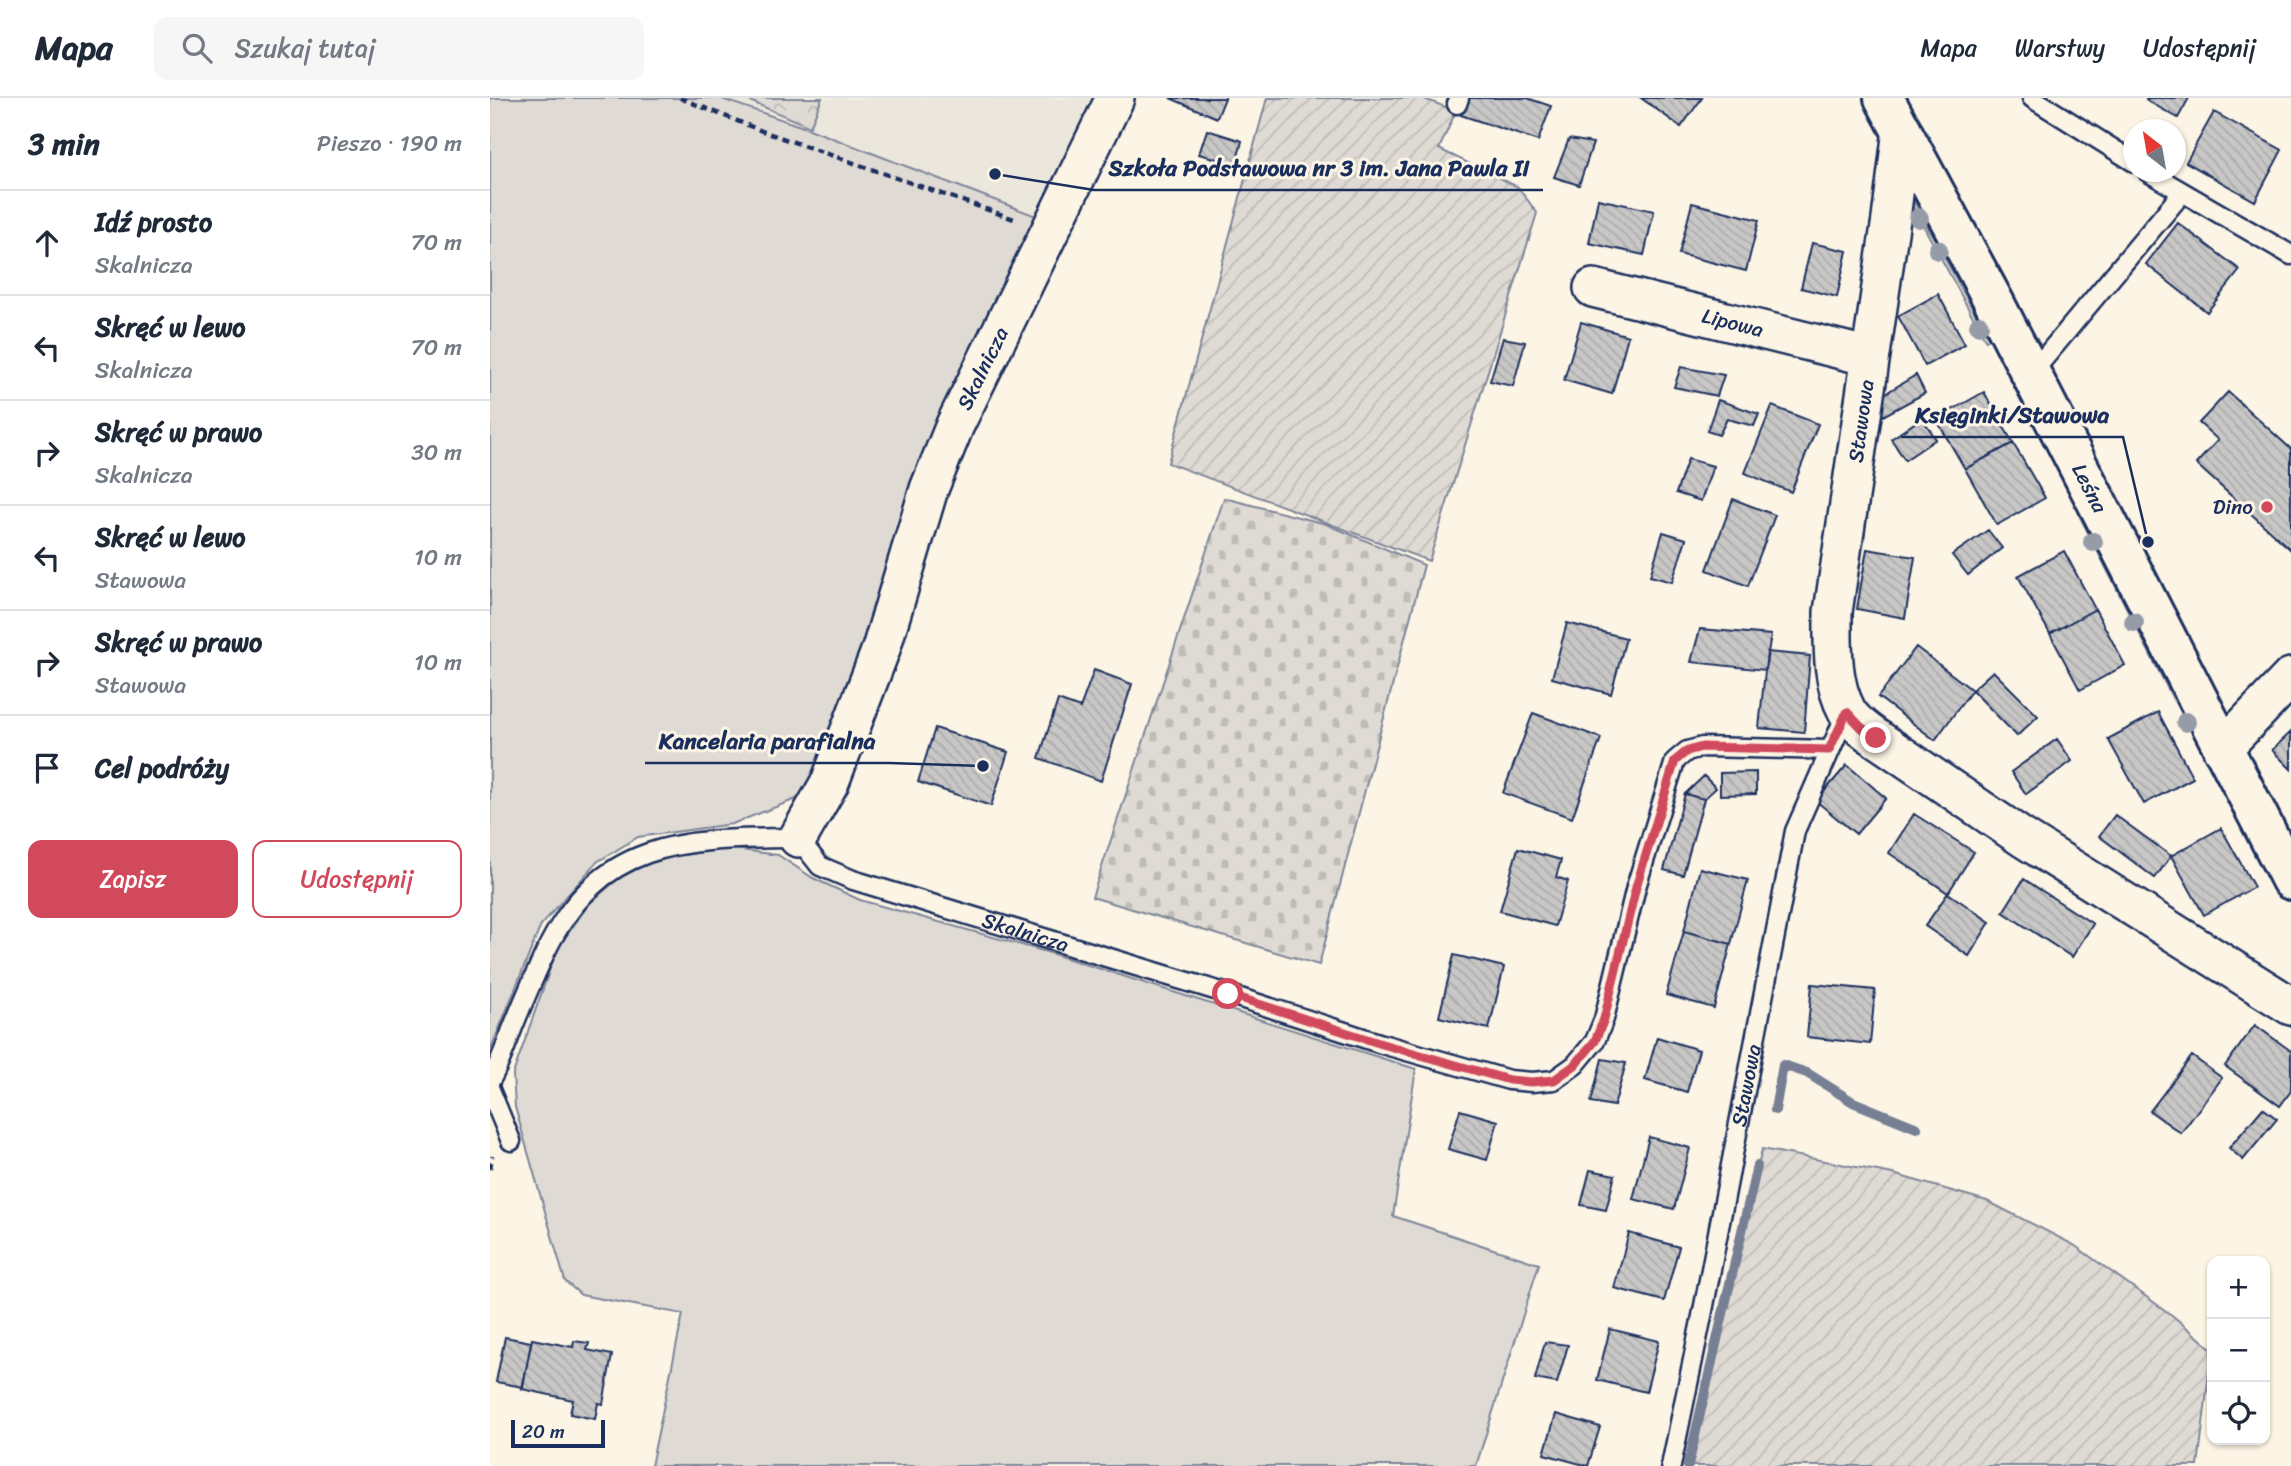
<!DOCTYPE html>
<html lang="pl">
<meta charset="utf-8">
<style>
:root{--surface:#fff;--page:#f6f6f7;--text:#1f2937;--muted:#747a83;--line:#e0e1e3;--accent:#d1495b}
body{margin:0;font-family:Sriracha,sans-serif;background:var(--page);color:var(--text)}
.controls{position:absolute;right:21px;bottom:21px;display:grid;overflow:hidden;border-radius:14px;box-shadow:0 2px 5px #0004}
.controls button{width:63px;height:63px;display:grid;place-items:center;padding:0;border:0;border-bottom:2px solid var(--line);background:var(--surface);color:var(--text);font:35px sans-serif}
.compass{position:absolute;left:1633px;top:21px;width:63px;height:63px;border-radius:50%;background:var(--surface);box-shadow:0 2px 5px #0004;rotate:329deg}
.scale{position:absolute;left:21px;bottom:18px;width:94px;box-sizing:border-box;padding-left:7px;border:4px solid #1b2f5e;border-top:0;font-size:19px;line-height:24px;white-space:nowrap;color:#1b2f5e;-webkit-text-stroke:5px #fcf5e5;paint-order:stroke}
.stop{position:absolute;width:21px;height:21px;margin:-16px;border:5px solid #d1495b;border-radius:50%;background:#fff}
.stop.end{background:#d1495b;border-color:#fff;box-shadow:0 2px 7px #0008}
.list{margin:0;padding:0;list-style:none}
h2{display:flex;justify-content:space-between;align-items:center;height:91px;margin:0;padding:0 28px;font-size:30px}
h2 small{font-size:23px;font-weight:400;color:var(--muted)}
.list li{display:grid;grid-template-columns:46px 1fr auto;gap:21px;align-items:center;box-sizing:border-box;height:105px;padding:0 28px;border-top:2px solid var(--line)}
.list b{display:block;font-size:26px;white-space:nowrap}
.list p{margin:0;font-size:23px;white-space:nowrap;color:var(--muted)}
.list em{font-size:23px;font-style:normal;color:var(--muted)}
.actions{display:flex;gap:14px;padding:21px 28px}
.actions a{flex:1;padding:16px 0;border:2px solid var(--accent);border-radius:14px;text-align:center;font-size:24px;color:var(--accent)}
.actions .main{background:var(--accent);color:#fff}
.icon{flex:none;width:38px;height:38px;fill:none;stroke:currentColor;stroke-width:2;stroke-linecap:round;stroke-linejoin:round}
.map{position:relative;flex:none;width:1801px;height:1368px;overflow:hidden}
header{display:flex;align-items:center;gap:42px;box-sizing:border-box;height:98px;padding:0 35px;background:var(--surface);border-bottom:2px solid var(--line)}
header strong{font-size:33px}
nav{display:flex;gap:38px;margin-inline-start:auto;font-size:24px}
.search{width:490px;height:63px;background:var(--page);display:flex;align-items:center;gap:18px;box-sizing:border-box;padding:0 24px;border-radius:14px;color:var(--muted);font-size:26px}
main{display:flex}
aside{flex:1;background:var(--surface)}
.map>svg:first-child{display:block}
</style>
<header>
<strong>Mapa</strong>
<div class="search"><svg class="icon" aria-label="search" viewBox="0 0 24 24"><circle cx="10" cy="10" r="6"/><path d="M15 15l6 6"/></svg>Szukaj tutaj</div>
<nav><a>Mapa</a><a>Warstwy</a><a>Udostępnij</a></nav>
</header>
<main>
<aside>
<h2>3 min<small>Pieszo · 190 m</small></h2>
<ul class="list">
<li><svg class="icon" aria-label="ahead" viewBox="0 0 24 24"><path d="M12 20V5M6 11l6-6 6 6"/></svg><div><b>Idź prosto</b><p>Skalnicza</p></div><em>70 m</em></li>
<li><svg class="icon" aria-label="left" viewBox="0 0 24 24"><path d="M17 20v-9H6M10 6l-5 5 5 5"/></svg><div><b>Skręć w lewo</b><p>Skalnicza</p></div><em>70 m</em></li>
<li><svg class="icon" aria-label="right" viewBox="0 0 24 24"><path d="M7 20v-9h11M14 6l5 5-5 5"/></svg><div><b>Skręć w prawo</b><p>Skalnicza</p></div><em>30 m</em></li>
<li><svg class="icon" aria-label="left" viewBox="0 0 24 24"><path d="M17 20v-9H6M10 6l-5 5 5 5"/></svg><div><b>Skręć w lewo</b><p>Stawowa</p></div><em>10 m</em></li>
<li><svg class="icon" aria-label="right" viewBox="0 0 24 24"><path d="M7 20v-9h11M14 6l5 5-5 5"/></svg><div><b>Skręć w prawo</b><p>Stawowa</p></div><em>10 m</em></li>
<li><svg class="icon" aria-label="arrive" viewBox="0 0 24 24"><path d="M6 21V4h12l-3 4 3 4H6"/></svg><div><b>Cel podróży</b></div></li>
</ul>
<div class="actions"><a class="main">Zapisz</a><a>Udostępnij</a></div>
</aside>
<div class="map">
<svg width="1801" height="1368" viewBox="0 0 1801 1368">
<defs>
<pattern id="cemetery-stones" width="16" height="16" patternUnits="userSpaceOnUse" patternTransform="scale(1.75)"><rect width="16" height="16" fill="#dfdbd4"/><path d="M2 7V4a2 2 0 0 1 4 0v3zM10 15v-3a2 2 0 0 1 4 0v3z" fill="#bfbcb8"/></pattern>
<pattern id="park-crowns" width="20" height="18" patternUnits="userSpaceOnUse" patternTransform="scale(1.75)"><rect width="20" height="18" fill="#dfdbd4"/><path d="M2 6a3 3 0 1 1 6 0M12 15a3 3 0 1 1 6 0" fill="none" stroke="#bfbcb8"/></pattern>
<pattern id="garden-furrows" width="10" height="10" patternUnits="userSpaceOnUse" patternTransform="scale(1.75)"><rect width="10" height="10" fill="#dfdbd4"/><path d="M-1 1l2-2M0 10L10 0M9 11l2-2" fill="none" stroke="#bfbcb8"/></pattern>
<pattern id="building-back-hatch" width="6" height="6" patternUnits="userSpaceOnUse" patternTransform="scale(1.75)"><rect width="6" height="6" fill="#c8c7c6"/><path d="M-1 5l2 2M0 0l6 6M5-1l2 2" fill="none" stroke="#ababac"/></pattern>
</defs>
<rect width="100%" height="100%" fill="#fcf5e5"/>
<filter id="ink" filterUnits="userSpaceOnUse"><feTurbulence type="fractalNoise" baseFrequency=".0143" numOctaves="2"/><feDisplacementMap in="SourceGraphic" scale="14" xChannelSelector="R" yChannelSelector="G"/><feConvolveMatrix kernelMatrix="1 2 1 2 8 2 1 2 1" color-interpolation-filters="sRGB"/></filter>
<g filter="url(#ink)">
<!-- built -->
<path fill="#ece7dc" d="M229,0H608L554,121L319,31Z"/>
<!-- grass -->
<path fill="#dfdbd4" stroke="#7d8599" stroke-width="2" d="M0,0H229L319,31L554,121L314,698L242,726L148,739L107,764L51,827L0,953Z
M1417,91L1499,241L1496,243L1415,94Z
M1589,417H1594L1685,596L1683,601Z
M237,750L288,757L323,780L370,802L560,855L926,971L903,1118L1049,1166L986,1368H161L193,1216L91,1197L75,1183L25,1009L23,976L67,851L99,806L130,779L167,761Z"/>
<!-- cemetery -->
<path fill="url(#cemetery-stones)" stroke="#7d8599" stroke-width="2" d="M734,400L836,426L934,467L829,867L602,799Z"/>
<!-- park -->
<path fill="url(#park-crowns)" stroke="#7d8599" stroke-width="2" d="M253,0H332L320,29Z"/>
<!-- garden -->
<path fill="url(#garden-furrows)" stroke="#7d8599" stroke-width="2" d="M777,0H932L966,13L949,51L1028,89L1047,115L939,463L678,365Z
M1272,1051L1403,1076L1497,1103L1584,1147L1683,1218L1722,1251L1708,1368H1199Z"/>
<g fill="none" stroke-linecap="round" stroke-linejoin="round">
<!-- stream -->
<path stroke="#767f94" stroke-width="10" d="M1285,1012L1293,967L1317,975L1363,1004L1427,1030
M1198,1368L1267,1068"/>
</g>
<!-- building -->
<path fill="url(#building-back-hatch)" stroke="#1b2f5e" stroke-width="2" d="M680,0H735L727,20Z
M976,0H1037L1061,8L1048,43L971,17Z
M1151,0H1212L1191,29Z
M1657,0H1699L1688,20L1656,2Z
M1724,14L1792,52L1765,103L1696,64Z
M717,32L752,43L746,66L709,56Z
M1079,41L1103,45L1089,87L1064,79Z
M1108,101L1164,113L1154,157L1099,145Z
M1202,105L1269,122L1256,173L1189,156Z
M1688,125L1750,172L1717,214L1656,166Z
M1322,145L1357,153L1347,199L1311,190Z
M1448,196L1475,246L1435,268L1408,218Z
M1091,224L1138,238L1122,296L1074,282Z
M1013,240L1035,244L1023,288L1000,283Z
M1191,269L1234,277L1227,298L1184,289Z
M1426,277L1435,295L1393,318L1383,303Z
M1494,294L1523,345L1475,371L1446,321Z
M1738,294L1801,351V452L1706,366L1728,342L1709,325Z
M1228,302L1269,316L1264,328L1237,321L1229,337L1217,333Z
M1282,308L1328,326L1301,394L1255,375Z
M1432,320L1446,341L1415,362L1401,341Z
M1523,345L1555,400L1507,427L1475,371Z
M1198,361L1223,368L1211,403L1186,395Z
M1243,401L1285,417L1258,488L1217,472Z
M1498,432L1512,450L1478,477L1462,457Z
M1173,434L1196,441L1182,484L1160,478Z
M1377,451L1425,459L1415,520L1367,511Z
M1574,453L1605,511L1560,536L1528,478Z
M1605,511L1635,567L1590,592L1560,536Z
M1077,525L1136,540L1121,596L1062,580Z
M1210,531L1281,537L1275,572L1201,564Z
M1426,549L1482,592L1445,642L1388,599Z
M1277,554L1320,558L1314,634L1269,630Z
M604,572L642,586L611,683L549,660L568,602L590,610Z
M1503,573L1548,618L1527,638L1482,592Z
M1668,614L1703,680L1654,706L1618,641Z
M1043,615L1111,640L1082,720L1013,695Z
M445,630L518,654L501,708L428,684Z
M1801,634V671L1782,652Z
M1567,641L1582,663L1536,696L1521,674Z
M1357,667L1396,700L1366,736L1326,703Z
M1266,674V696L1230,697V675Z
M1214,678L1226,690L1214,701L1195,696Z
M1195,696L1214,701L1193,777L1174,772Z
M1424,716L1484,754L1458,795L1399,755Z
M1625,717L1681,758L1665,780L1609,738Z
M1731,730L1764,789L1714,817L1681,758Z
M1028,750L1071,762L1066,779L1078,783L1065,828L1010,813Z
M1210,770L1258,782L1241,846L1194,833Z
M1534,781L1603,826L1582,859L1513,814Z
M1458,795L1500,824L1479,858L1435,828Z
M1194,833L1241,846L1224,910L1176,897Z
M964,857L1014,869L999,931L949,919Z
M1322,886L1385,892L1380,946L1317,939Z
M1765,927L1801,953V993L1790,1008L1735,968Z
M1167,939L1209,952L1197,994L1155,982Z
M1702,958L1732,980L1691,1035L1660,1013Z
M1112,961L1136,965L1124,1008L1101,1004Z
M1773,1010L1787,1021L1753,1062L1739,1050Z
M970,1012L1008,1023L997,1062L958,1051Z
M1159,1039L1200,1050L1184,1111L1143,1101Z
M1100,1072L1125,1077L1116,1112L1091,1107Z
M1139,1135L1189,1149L1174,1203L1124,1190Z
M1120,1231L1169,1243L1156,1294L1107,1282Z
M15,1239L41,1244L33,1289L6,1284Z
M42,1241L83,1249L84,1243L99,1245L97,1252L122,1257L113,1306L108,1305L105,1321L80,1316L83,1302L32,1291Z
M1055,1244L1078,1247L1067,1285L1045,1281Z
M1066,1316L1110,1329L1098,1368L1054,1356Z"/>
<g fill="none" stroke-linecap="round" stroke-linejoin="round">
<!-- service casing -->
<g stroke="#1b2f5e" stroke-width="23">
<g id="service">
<path d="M1542,0L1644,64"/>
<path d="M967,6L969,0"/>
<path d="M1658,74L1801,157"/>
<path d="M1541,276L1692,95"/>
<path id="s1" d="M0,983C10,966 16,947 23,929C33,904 44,879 55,855C110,739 196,741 308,740L330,768L363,782L738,896L892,946L1019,982L1042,984L1064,982L1085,967L1105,943L1114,921L1146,789L1185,663L1197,653L1212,649L1339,652"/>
<path d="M0,992L21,1043"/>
<path id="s2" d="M1181,1368L1213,1213L1305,733L1357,614"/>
</g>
</g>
<!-- minor casing -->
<g stroke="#1b2f5e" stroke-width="42">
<g id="minor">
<path d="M1412,31L1401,121L1343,514C1343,546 1341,584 1357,613C1363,624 1376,633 1386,640L1533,740L1801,908"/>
<path id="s3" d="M1103,190L1380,259"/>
<path d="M1732,651L1801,579"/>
<path id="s4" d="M308,740L340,684L391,551L439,391L465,327L625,0"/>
</g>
</g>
<!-- secondary casing -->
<g stroke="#1b2f5e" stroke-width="44">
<g id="secondary">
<path id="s5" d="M1394,0L1504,204L1801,782"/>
</g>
</g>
<!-- path -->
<path stroke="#1b2f5e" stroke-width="4.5" stroke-dasharray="7 5" stroke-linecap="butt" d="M190,0L272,33L527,122
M0,1071L2,1058"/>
<!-- service -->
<use href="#service" stroke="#fcf5e5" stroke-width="18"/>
<!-- minor -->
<use href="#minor" stroke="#fcf5e5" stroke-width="37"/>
<!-- secondary -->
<use href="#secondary" stroke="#fcf5e5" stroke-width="38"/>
</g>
<!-- trees -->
<g fill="#969ba8">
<circle cx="1429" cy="120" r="10"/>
<circle cx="1448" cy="152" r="10"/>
<circle cx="1489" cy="227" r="10"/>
<circle cx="1603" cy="444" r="10"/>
<circle cx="1644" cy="524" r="10"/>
<circle cx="1696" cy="624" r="10"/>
</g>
</g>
<g fill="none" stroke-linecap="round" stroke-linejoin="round" filter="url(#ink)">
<!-- route -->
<path stroke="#d1495b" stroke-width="9" d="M738,896L892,946L1019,982L1042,984L1064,982L1085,967L1105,943L1114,921L1146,789L1185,663L1197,653L1212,649L1339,652L1357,614L1371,629L1386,640"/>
</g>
<!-- markers -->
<circle fill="#d1495b" stroke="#fcf5e5" stroke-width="2.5" cx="1777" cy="409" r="7"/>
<g text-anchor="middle" stroke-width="6" stroke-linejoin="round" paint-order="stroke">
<!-- street labels -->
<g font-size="21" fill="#1b2f5e" stroke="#fcf5e5">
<text dy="7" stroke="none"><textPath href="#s3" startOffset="144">Lipowa</textPath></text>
<text dy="7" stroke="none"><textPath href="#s4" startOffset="506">Skalnicza</textPath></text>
<text transform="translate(1371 323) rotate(-82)" y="7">Stawowa</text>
<text dy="7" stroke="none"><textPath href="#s5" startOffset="441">Leśna</textPath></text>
<text dy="7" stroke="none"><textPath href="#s1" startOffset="690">Skalnicza</textPath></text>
<text dy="7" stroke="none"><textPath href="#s2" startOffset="388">Stawowa</textPath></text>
</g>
<!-- poi labels -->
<g font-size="21" fill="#1b2f5e" stroke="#fcf5e5" text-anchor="end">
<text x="1763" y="416">Dino</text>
</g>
</g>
<!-- callouts -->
<path fill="none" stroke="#1b2f5e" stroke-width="2.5" d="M505 76L604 92H1053M1658 444L1633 339H1411M493 668L399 665H155"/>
<g fill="#1b2f5e" stroke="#fcf5e5" stroke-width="2.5">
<circle cx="505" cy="76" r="7"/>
<circle cx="1658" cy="444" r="7"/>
<circle cx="493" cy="668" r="7"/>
</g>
<g font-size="23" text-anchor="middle" font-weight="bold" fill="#1b2f5e" stroke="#fcf5e5" stroke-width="6" stroke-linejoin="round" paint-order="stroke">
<text x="829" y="78">Szkoła Podstawowa nr 3 im. Jana Pawla II</text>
<text x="1522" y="325">Księginki/Stawowa</text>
<text x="277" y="651">Kancelaria parafialna</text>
</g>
</svg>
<div class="controls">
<button>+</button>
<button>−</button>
<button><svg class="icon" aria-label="locate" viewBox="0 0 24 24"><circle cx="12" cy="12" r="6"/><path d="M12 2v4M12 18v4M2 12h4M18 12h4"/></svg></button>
</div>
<svg class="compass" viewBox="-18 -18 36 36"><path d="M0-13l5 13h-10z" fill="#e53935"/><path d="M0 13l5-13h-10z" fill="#747a83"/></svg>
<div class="scale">20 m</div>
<div class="stop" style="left:738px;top:896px"></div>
<div class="stop end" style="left:1386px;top:640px"></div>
</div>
</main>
